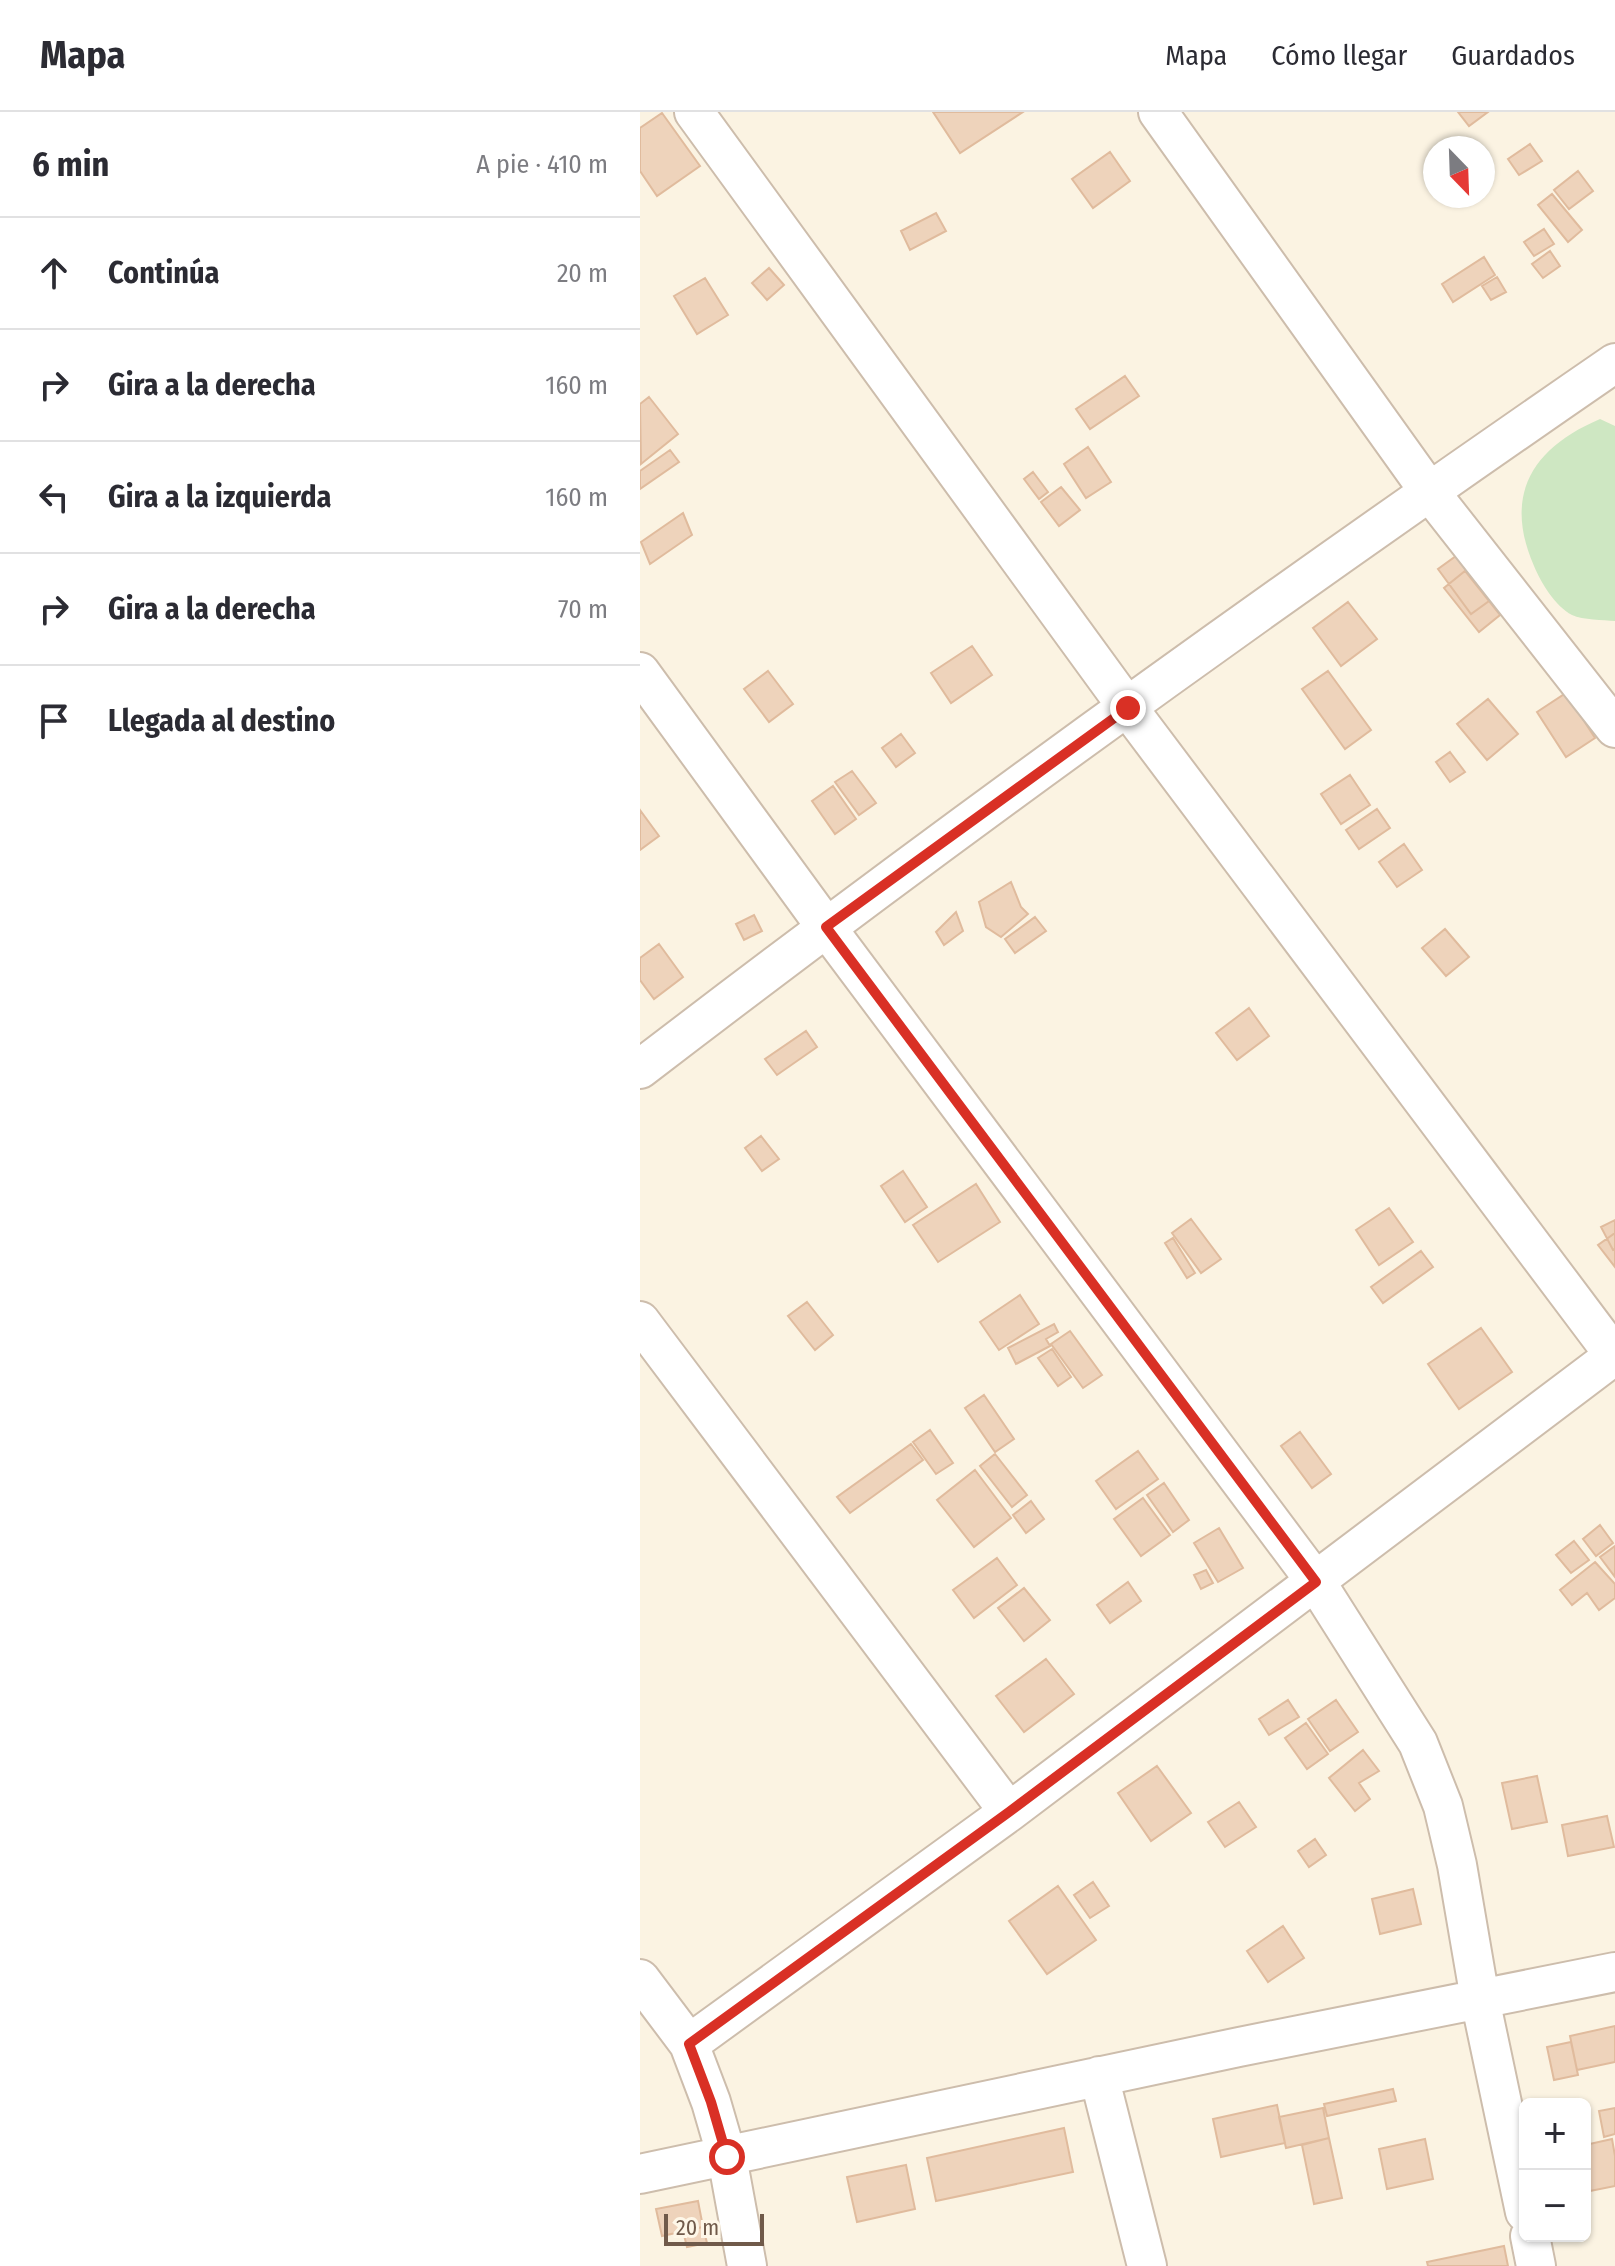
<!DOCTYPE html>
<html lang="es">
<meta charset="utf-8">
<style>
:root{--surface:#fff;--page:#f2f2f3;--text:#2b2b33;--muted:#7c7c81;--line:#e1e1e2}
body{margin:0;font-family:"Fira Sans Condensed",sans-serif;background:var(--page);color:var(--text)}
.controls{position:absolute;right:24px;bottom:24px;display:grid;overflow:hidden;border-radius:12px;box-shadow:0 2px 6px #0004}
.controls button{width:72px;height:72px;display:grid;place-items:center;padding:0;border:0;border-bottom:2px solid var(--line);background:var(--surface);color:var(--text);font:40px sans-serif}
.compass{position:absolute;left:783px;top:24px;width:72px;height:72px;border-radius:50%;background:var(--surface);box-shadow:0 2px 6px #0004;rotate:157deg}
.scale{position:absolute;left:24px;bottom:20px;width:100px;box-sizing:border-box;padding-left:8px;border:4px solid #705a4a;border-top:0;font-size:22px;line-height:28px;white-space:nowrap;color:#705a4a;-webkit-text-stroke:6px #fef7e8;paint-order:stroke}
.stop{position:absolute;width:24px;height:24px;margin:-18px;border:6px solid #d93025;border-radius:50%;background:#fff}
.stop.end{background:#d93025;border-color:#fff;box-shadow:0 2px 8px #0008}
.list{margin:0;padding:0;list-style:none}
h2{display:flex;justify-content:space-between;align-items:center;height:104px;margin:0;padding:0 32px;font-size:34px}
h2 small{font-size:26px;font-weight:400;color:var(--muted)}
.list li{display:grid;grid-template-columns:52px 1fr auto;gap:24px;align-items:center;box-sizing:border-box;height:112px;padding:0 32px;border-top:2px solid var(--line)}
.list b{display:block;font-size:30px;white-space:nowrap}
.list em{font-size:26px;font-style:normal;color:var(--muted)}
.icon{flex:none;width:44px;height:44px;fill:none;stroke:currentColor;stroke-width:2;stroke-linecap:round;stroke-linejoin:round}
.map{position:relative;flex:none;width:975px;height:2154px;overflow:hidden}
header{display:flex;align-items:center;gap:48px;box-sizing:border-box;height:112px;padding:0 40px;background:var(--surface);border-bottom:2px solid var(--line)}
header strong{font-size:38px}
nav{display:flex;gap:44px;margin-inline-start:auto;font-size:28px}
main{display:flex}
aside{flex:1;background:var(--surface)}
.map>svg:first-child{display:block}
</style>
<header>
<strong>Mapa</strong>
<nav><a>Mapa</a><a>Cómo llegar</a><a>Guardados</a></nav>
</header>
<main>
<aside>
<h2>6 min<small>A pie · 410 m</small></h2>
<ul class="list">
<li><svg class="icon" aria-label="ahead" viewBox="0 0 24 24"><path d="M12 20V5M6 11l6-6 6 6"/></svg><div><b>Continúa</b></div><em>20 m</em></li>
<li><svg class="icon" aria-label="right" viewBox="0 0 24 24"><path d="M7 20v-9h11M14 6l5 5-5 5"/></svg><div><b>Gira a la derecha</b></div><em>160 m</em></li>
<li><svg class="icon" aria-label="left" viewBox="0 0 24 24"><path d="M17 20v-9H6M10 6l-5 5 5 5"/></svg><div><b>Gira a la izquierda</b></div><em>160 m</em></li>
<li><svg class="icon" aria-label="right" viewBox="0 0 24 24"><path d="M7 20v-9h11M14 6l5 5-5 5"/></svg><div><b>Gira a la derecha</b></div><em>70 m</em></li>
<li><svg class="icon" aria-label="arrive" viewBox="0 0 24 24"><path d="M6 21V4h12l-3 4 3 4H6"/></svg><div><b>Llegada al destino</b></div></li>
</ul>
</aside>
<div class="map">
<svg width="975" height="2154" viewBox="0 0 975 2154">
<rect width="100%" height="100%" fill="#fbf3e2"/>
<!-- green -->
<path fill="#cee7c2" d="M960,307L975,314V509C963,508 943,508 932,503C915,494 901,471 894,454C863,383 892,336 960,307Z"/>
<!-- building -->
<path fill="#eed3bb" stroke="#e0bb9d" stroke-width="2" d="M293,0H383L320,41Z
M818,0H848L829,14Z
M22,1L60,54L17,84L0,59V16Z
M890,32L902,49L879,63L868,47Z
M470,40L490,69L453,96L432,67Z
M938,59L953,79L929,97L914,78Z
M912,82L942,118L928,130L898,93Z
M296,101L306,119L270,138L261,119Z
M904,117L914,132L894,144L884,130Z
M910,139L920,154L903,166L892,152Z
M844,145L855,163L813,190L802,172Z
M129,156L144,173L127,188L112,171Z
M857,165L866,180L851,188L842,174Z
M65,166L88,203L57,222L34,184Z
M485,264L499,284L450,317L436,297Z
M9,285L38,322L1,352L0,292Z
M448,335L471,370L446,386L424,352Z
M30,338L39,350L0,377V359Z
M393,360L408,380L399,387L384,367Z
M421,375L440,398L419,414L401,390Z
M43,401L52,423L10,452L1,430Z
M823,439L856,484L831,502L798,457Z
M825,459L860,503L839,520L804,476Z
M708,490L737,527L701,554L673,516Z
M332,534L352,563L311,591L291,561Z
M128,559L153,592L129,610L104,577Z
M688,559L731,618L705,637L662,577Z
M926,581L955,626L926,645L897,600Z
M848,587L878,622L847,648L817,612Z
M261,622L275,641L256,655L242,636Z
M810,640L825,660L810,670L796,650Z
M212,659L236,691L219,703L195,670Z
M710,663L730,693L701,712L681,682Z
M193,674L216,707L195,722L172,689Z
M737,697L750,716L719,737L706,718Z
M0,698L19,724L0,738Z
M764,732L782,758L757,775L739,750Z
M371,770L381,795L388,802L361,825L346,815L339,790Z
M316,800L323,819L304,833L296,820Z
M114,803L122,819L104,828L96,812Z
M395,805L406,819L375,841L365,827Z
M805,817L829,845L806,864L782,836Z
M19,832L43,865L14,887L0,868V846Z
M609,896L629,924L597,948L576,921Z
M166,919L177,935L137,963L125,947Z
M121,1024L139,1047L122,1059L105,1036Z
M263,1059L287,1095L265,1110L241,1074Z
M336,1072L360,1110L298,1150L273,1113Z
M749,1096L773,1130L739,1153L716,1118Z
M551,1107L581,1147L561,1161L532,1121Z
M975,1108V1137L973,1138L961,1115Z
M975,1121V1155L958,1133Z
M533,1126L555,1161L547,1166L525,1131Z
M781,1139L793,1155L743,1191L731,1175Z
M380,1183L399,1212L359,1238L340,1210Z
M167,1190L193,1223L175,1238L148,1204Z
M414,1212L418,1220L406,1227L410,1234L376,1252L368,1236Z
M841,1216L872,1260L819,1297L788,1252Z
M430,1219L462,1263L443,1276L411,1232Z
M412,1237L431,1265L418,1274L398,1246Z
M344,1283L374,1327L355,1340L325,1296Z
M290,1318L313,1351L296,1362L273,1330Z
M660,1320L691,1362L672,1376L641,1334Z
M271,1332L283,1348L210,1401L197,1385Z
M498,1339L518,1367L476,1397L456,1369Z
M355,1342L387,1383L372,1395L340,1354Z
M335,1358L371,1406L334,1435L297,1388Z
M524,1371L549,1408L533,1420L507,1383Z
M503,1386L530,1423L501,1444L474,1407Z
M391,1389L404,1407L386,1421L373,1403Z
M960,1413L973,1431L956,1444L943,1427Z
M579,1416L603,1456L578,1470L554,1431Z
M934,1429L949,1448L931,1461L916,1443Z
M975,1434V1465L960,1445Z
M357,1446L377,1473L334,1506L313,1478Z
M955,1450L975,1472V1486L959,1498L947,1481L932,1493L920,1478Z
M566,1458L573,1471L561,1477L554,1463Z
M488,1470L501,1489L470,1511L457,1493Z
M384,1476L410,1508L384,1529L358,1496Z
M406,1547L434,1582L384,1620L356,1584Z
M648,1588L659,1605L629,1623L619,1607Z
M696,1588L718,1620L690,1639L668,1607Z
M666,1611L688,1642L667,1657L645,1626Z
M723,1638L739,1659L719,1671L730,1687L715,1699L689,1666Z
M517,1654L551,1701L511,1729L478,1681Z
M897,1664L907,1710L872,1717L862,1671Z
M599,1690L616,1715L585,1735L568,1710Z
M967,1704L974,1735L928,1744L922,1713Z
M675,1727L686,1743L669,1755L658,1739Z
M453,1770L469,1794L450,1806L434,1783Z
M418,1774L456,1828L407,1862L369,1809Z
M773,1777L781,1812L740,1822L732,1787Z
M643,1814L664,1846L628,1870L607,1839Z
M975,1914V1950L937,1958L930,1924Z
M931,1930L938,1963L914,1968L907,1935Z
M753,1977L756,1989L687,2004L684,1992Z
M637,1993L645,2031L581,2045L573,2007Z
M683,1996L689,2026L646,2036L639,2005Z
M975,1996V2022L964,2025L959,1999Z
M424,2016L433,2060L296,2089L287,2046Z
M689,2026L702,2086L674,2092L662,2033Z
M785,2027L793,2067L747,2077L739,2037Z
M972,2027L975,2044V2074L945,2080V2033Z
M266,2053L275,2097L217,2110L207,2065Z
M58,2089L63,2115L22,2124L16,2097Z
M63,2115L67,2131L47,2135L43,2119Z
M864,2134L868,2154H788L787,2150Z"/>
<g fill="none" stroke-linecap="round" stroke-linejoin="round">
<!-- minor casing -->
<g stroke="#cdbdac" stroke-width="42">
<path id="minor" d="M54,0L488,596L975,1244
M518,0L789,379L975,616
M0,560L186,815L676,1470L778,1631L803,1694L817,1753L840,1887L885,2100
M0,957C318,713 645,478 975,251
M0,1209L369,1700
M0,1867L49,1932L71,1990L87,2045L107,2154
M49,1932L369,1700L975,1243
M459,1964L507,2154
M0,2062L599,1935L975,1860
M890,2124L896,2154"/>
</g>
<!-- minor -->
<use href="#minor" stroke="#fff" stroke-width="38"/>
</g>
<g fill="none" stroke-linecap="round" stroke-linejoin="round">
<!-- route -->
<path stroke="#d93025" stroke-width="10" d="M87,2045L71,1990L49,1932L369,1700L676,1470L186,815L488,596"/>
</g>
</svg>
<div class="controls">
<button>+</button>
<button>−</button>
</div>
<svg class="compass" viewBox="-18 -18 36 36"><path d="M0-13l5 13h-10z" fill="#e53935"/><path d="M0 13l5-13h-10z" fill="#7c7c81"/></svg>
<div class="scale">20 m</div>
<div class="stop" style="left:87px;top:2045px"></div>
<div class="stop end" style="left:488px;top:596px"></div>
</div>
</main>
